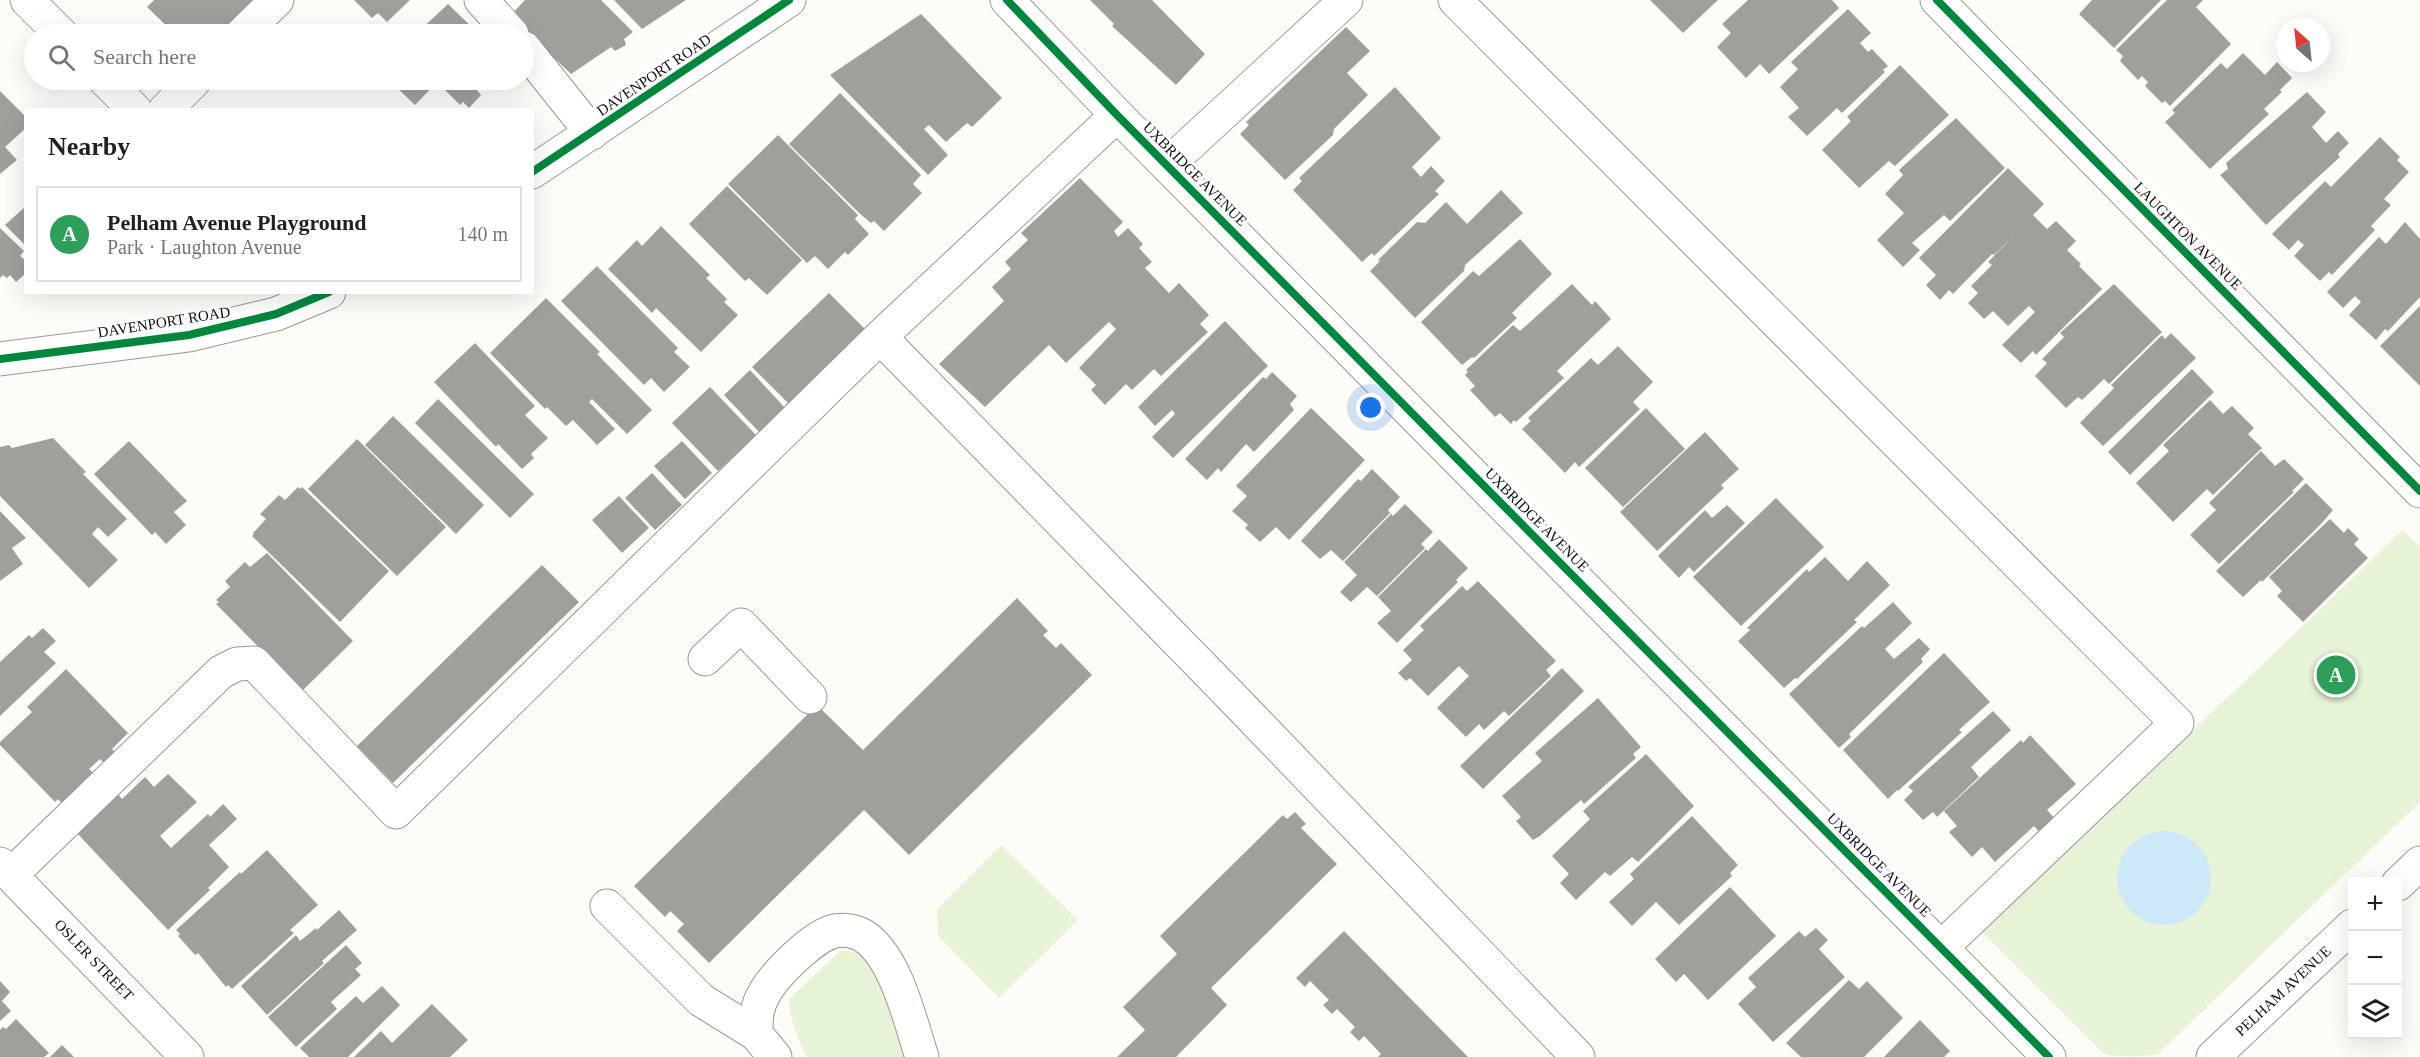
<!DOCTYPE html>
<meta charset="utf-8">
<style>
:root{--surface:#fff;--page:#f6f6f6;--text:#202124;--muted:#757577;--line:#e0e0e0;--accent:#646362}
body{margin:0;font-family:Georgia,serif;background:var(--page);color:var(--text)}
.controls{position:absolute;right:18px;bottom:18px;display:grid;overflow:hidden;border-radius:0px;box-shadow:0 6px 24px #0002}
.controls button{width:54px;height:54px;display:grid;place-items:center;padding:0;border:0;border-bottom:2px solid var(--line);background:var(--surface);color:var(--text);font:30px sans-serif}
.compass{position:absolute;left:2276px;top:18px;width:54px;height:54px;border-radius:50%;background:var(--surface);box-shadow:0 6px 24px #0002;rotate:333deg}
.you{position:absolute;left:1371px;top:408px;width:21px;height:21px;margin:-15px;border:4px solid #fff;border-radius:50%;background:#1a73e8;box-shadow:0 0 0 9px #1a73e833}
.badge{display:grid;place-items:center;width:39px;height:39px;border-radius:50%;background:var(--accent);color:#fff;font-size:20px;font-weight:700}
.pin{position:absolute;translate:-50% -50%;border:3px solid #fff;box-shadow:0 2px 6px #0006}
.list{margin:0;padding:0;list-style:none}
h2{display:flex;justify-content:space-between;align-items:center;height:78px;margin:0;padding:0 24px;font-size:26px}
h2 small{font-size:20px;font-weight:400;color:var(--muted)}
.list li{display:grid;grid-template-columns:39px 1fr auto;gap:18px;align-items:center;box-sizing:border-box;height:96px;margin:0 12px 12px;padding:0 12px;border:2px solid var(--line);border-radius:0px}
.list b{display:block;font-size:22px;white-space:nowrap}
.list p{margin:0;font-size:20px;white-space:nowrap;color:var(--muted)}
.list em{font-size:20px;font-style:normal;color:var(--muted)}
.icon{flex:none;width:33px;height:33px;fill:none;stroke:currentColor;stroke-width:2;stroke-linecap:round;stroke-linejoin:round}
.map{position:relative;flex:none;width:2420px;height:1057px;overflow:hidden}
.search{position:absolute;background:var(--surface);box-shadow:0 6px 24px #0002;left:24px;top:24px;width:510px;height:66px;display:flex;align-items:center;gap:15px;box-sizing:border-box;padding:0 21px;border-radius:33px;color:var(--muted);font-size:22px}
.panel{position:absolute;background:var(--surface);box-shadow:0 6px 24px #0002;left:24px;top:108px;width:510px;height:186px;border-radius:0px}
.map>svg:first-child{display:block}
</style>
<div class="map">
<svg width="2420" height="1057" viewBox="0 0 2420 1057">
<rect width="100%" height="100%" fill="#fdfcf7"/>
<!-- green -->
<path fill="#e7f3d7" d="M2403,530L2420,547V802L2158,1054C2143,1057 2118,1057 2104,1054L1982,932Z
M1001,845L1078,920L999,998L938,936L937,909Z
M840,951C846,951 854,951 858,954C886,973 896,1027 906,1057H807C797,1038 790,1020 789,999Z"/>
<!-- water -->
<path fill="#cde8f7" d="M2117 878a47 47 0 1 1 94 0a47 47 0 1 1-94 0Z"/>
<!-- building -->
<path fill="#a19f9c" d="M154,0H264L229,34H175L147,7Z
M354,0H410L387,22L378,13L372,18Z
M525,0H601L633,32L624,39L626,45L615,51L611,47L571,74L510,16Z
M614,0H686L642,29Z
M1090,0H1152L1205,54L1176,85L1112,26L1114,24Z
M1650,0H1718L1683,33Z
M1748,0H1832L1839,8L1769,74L1760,64L1746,78L1717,47L1731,33L1722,24Z
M2092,0H2161L2114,48L2079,14Z
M2167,0H2203L2196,7L2231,44L2170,106L2165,101L2162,103L2145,86L2148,82L2142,76L2138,80L2120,61L2123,56L2116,50Z
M448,4L479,34H416Z
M1848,9L1871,33L1860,43L1868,52L1872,49L1888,66L1883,70L1885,72L1842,113L1837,108L1807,136L1788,117L1799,108L1780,87L1798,69L1791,62Z
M921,14L1002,98L972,127L967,123L946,142L929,125L924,129L948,155L928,175L830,75Z
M1346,27L1370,51L1347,73L1368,95L1334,129L1333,135L1285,180L1240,134L1249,125L1246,122Z
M2243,53L2265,75L2277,62L2292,78L2280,90L2282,92L2264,109L2269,114L2210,169L2165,122L2175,113L2172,110L2221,63L2227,69Z
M1900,65L1949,115L1895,166L1889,161L1859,188L1822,150L1851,121L1847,117Z
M389,80H485L476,89L481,95L469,108L463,102L460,105L437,82L415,105Z
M485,80H506L498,88L492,82L490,85Z
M1395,87L1441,138L1412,167L1421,177L1431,166L1445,181L1435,191L1439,194L1374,256L1372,253L1362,262L1293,190L1302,181L1299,178Z
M0,91L26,117V128L5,147L17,160L0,174Z
M2307,92L2326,112L2312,127L2326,143L2338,131L2349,143L2338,154L2340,157L2266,225L2220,175L2228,169L2226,163Z
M840,93L921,175L913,184L922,193L884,231L874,221L871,223L859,213L789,144Z
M1956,118L2005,168L1950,221L1944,215L1912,243L1920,250L1903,267L1877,240L1904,213L1885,194L1903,175L1899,170Z
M778,135L858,215L855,219L869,234L848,255L845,252L828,269L815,256L807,263L728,184Z
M2380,137L2400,157L2397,160L2409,172L2384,199L2391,205L2371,226L2375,230L2332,275L2329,272L2320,281L2294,256L2304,245L2298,240L2289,250L2272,234L2325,181L2331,187Z
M2008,168L2044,204L2033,215L2047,229L2056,221L2076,241L2067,250L2081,264L2079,266L2102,289L2036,355L2033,351L2021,363L2002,345L2035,312L2029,306L2008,326L1993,311L1984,319L1968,303L1978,293L1971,286L1992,265L1988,262L2016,233L1994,255L1992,254L1953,294L1949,290L1940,300L1926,285L1936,275L1919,258Z
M1080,178L1123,222L1114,231L1118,237L1128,228L1143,244L1139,248L1152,262L1145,268L1169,293L1179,283L1209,315L1200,324L1208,332L1161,376L1154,369L1132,390L1126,384L1105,405L1091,390L1096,385L1079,368L1116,329L1109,322L1066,363L1049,345L985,407L939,364L1004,301L992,287L1011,269L1005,262L1028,240L1021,233Z
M727,186L802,260L767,295L749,278L745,281L689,224Z
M1501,190L1523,213L1465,265L1464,271L1415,318L1370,271L1380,261L1378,260L1417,222L1425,223L1446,202L1467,224Z
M26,206V246L5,225Z
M2405,222L2420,239V297L2388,331L2385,329L2376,340L2349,315L2361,302L2355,296L2343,308L2327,292L2379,237L2386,244Z
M661,226L710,275L706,278L727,299L724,302L738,315L701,352L656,308L652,313L608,269L637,240L642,246Z
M0,228L24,251L20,256L26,261V273L16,282L10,275L7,278L3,275L0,278Z
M1520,239L1552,274L1512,313L1517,318L1474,358L1472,357L1462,365L1421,322L1473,271L1479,276Z
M597,266L678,348L674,352L690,367L664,392L651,378L644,385L561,301Z
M1572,284L1592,305L1595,301L1611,319L1557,371L1564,378L1516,422L1514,420L1511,424L1500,413L1495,417L1470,390L1475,386L1465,375L1468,372L1466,370L1513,325L1520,331Z
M2114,284L2162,332L2109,384L2104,379L2082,400L2078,397L2066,408L2035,376L2047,363L2042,359L2064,337L2060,333Z
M829,293L869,333L792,407L752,367Z
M546,298L600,352L597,354L652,410L627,434L592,399L589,402L615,429L597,445L573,420L566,426L547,407L545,409L490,353Z
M2420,306V386L2380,346Z
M1225,321L1268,366L1173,458L1152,437L1175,414L1172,410L1155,426L1138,407Z
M2171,333L2196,358L2103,446L2080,423L2114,388L2111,385L2162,335L2165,339Z
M475,343L535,406L525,415L548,438L531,454L534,458L522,469L498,444L496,447L434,382Z
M1618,346L1653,382L1633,402L1640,409L1579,467L1575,462L1565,473L1522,429L1531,421L1528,418L1591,358L1598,365Z
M2192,369L2214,392L2130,475L2108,452Z
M750,370L787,410L761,434L724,395Z
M1272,372L1297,396L1290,404L1294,410L1254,452L1246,444L1221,472L1218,468L1207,480L1185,459L1263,377L1266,379Z
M710,387L756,435L718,471L672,423Z
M438,399L534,494L510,518L415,423Z
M2210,400L2223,414L2232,406L2254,428L2248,434L2262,448L2213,495L2207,489L2173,522L2136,483L2169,451L2163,445Z
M1311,408L1365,460L1289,540L1276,527L1260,542L1245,528L1248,525L1232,511L1247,496L1236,486Z
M1646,408L1685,449L1623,507L1585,468Z
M393,416L484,505L456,534L365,445Z
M1705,432L1739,469L1721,485L1724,488L1657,551L1620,512Z
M53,438L86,472L83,474L127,519L108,537L98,527L92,534L118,560L89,588L0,496V447L9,445L12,448Z
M357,439L446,527L397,576L308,489Z
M129,441L187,501L174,512L186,525L166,544L155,532L152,535L94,474Z
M682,441L712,473L685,499L654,466Z
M2261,451L2275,466L2284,459L2304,479L2292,491L2294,492L2219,564L2190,535L2216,510L2209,503Z
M1372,469L1400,497L1388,510L1390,513L1343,561L1331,550L1320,559L1301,541L1358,479L1361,481Z
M652,473L682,505L655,530L625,498Z
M2306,483L2333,510L2322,523L2262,582L2261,580L2243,597L2216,571Z
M298,487L300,489L302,487L389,571L340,622L252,536L254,534L253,533L266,519L260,514L279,495L285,500Z
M619,496L649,528L622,553L592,520Z
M1776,498L1824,547L1741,626L1693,577Z
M1405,504L1433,532L1421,544L1425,548L1377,596L1367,587L1351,602L1340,592L1357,575L1344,562L1391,514L1393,516Z
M1727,505L1745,523L1694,572L1689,567L1679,578L1658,556L1705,510L1712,518Z
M0,511L26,538L12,548L23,564L0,581Z
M2330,519L2344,533L2348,528L2359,539L2354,544L2368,558L2303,622L2277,596L2282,591L2269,577Z
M1439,539L1468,568L1456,580L1458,582L1397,643L1377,623L1391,611L1378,597L1426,549L1428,551Z
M267,553L353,641L302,691L216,604L219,602L216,600L230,587L225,581L245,562L250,567Z
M1825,557L1848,581L1867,561L1890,585L1854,620L1857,622L1797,679L1795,678L1784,688L1738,641L1750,630L1747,628L1807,569L1809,572Z
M542,565L579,602L393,783L357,746Z
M1478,581L1556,661L1546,670L1551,676L1509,716L1504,711L1484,730L1479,724L1466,737L1437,708L1469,676L1459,666L1428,696L1410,678L1406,681L1398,673L1412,660L1403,650L1424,630L1420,626L1462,586L1467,591Z
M1017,598L1048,631L1043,635L1056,648L1061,643L1092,675L909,855L864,810L709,963L677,931L684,924L670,911L665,917L634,886L817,705L863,750Z
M1893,602L1912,623L1885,649L1894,659L1919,638L1930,649L1921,659L1923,662L1849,734L1851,737L1839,748L1789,694L1862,626L1864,628Z
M43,628L56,641L44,652L56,663L0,716V662L29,635L32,638Z
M1944,653L1990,702L1959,730L1962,732L1898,791L1897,790L1888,799L1843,750Z
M1562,668L1584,691L1483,789L1460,766Z
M66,669L128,733L112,749L115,752L104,763L100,759L89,769L97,776L65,807L58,799L55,802L0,745V742L32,712L27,707Z
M1598,698L1641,747L1633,754L1636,758L1584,804L1581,800L1540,836L1533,840L1516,821L1521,817L1502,796L1542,761L1535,753Z
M1993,711L2011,730L1971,767L1979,777L1937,817L1933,812L1923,820L1904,800L1913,791L1908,787Z
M2030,735L2076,784L2047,810L2059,823L2044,837L2034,826L1995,862L1982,847L1972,857L1949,832L1957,826L1944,811L2021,740L2023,743Z
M1646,754L1694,806L1638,862L1632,857L1610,876L1605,872L1576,900L1560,883L1569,874L1552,856L1590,819L1583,811Z
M168,774L197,802L160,836L171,848L208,814L210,817L223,804L237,819L209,845L229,867L208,888L210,890L168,930L76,832L117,793L122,799L145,777L154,787Z
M1295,812L1306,824L1301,828L1337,864L1211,988L1227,1005L1176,1057H1117L1145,1030L1123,1007L1177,954L1160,936L1283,815L1287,819Z
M1692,816L1738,865L1730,873L1732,876L1679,925L1656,902L1632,926L1609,902L1634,879L1630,874Z
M267,850L318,905L290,930L294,933L232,989L228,985L226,987L198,953L195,955L178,936L180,934L176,930L240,872L241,874Z
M1730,887L1776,936L1708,1000L1684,974L1676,982L1655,959Z
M339,910L357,930L322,961L324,963L267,1015L241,986L296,935L300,941L316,928L317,930Z
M1816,928L1828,940L1819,949L1845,977L1773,1042L1738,1004L1756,987L1748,978L1799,931L1805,937Z
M1344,931L1468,1057H1378L1381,1054L1364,1036L1359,1041L1350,1032L1355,1027L1337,1009L1332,1014L1323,1005L1329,1000L1310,981L1305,987L1296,978Z
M346,945L362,963L355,969L361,975L331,1002L337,1009L296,1047L268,1017Z
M1849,980L1859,989L1867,981L1903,1018L1864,1057H1801L1786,1043Z
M0,981L10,992L2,1001L11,1011L0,1021Z
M382,986L400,1005L348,1057H309L300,1048L356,996L363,1003Z
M432,1004L468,1040L450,1057H354L381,1031L392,1043Z
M16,1019L49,1053L44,1057H0V1030L3,1027L6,1029Z
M1920,1020L1950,1051L1944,1057H1884Z
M62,1045L74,1057H50Z"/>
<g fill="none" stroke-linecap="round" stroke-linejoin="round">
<!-- minor casing -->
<g stroke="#979795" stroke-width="35">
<path id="minor" d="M27,0L61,34
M481,0L512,34
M1007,0L1117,115L2049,1057
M1455,0L2177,723L1942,947
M1937,0L2420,491
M242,34L277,0
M524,48L592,133
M105,80L135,110
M165,110L195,80
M1167,165L1346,0
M532,172L789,0
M880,337L1230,695L1578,1057
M0,359L189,335L276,314L329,292
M705,659L741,625L810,697
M0,864L187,1057
M11,875L221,672L237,664L254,663L396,812L880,337L1117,115
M2398,884L2420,863
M607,906L701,1000L756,1034
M775,1057L756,1034C756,1020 756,1007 764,994C774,975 814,935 835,931C843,929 855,931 862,935C896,955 910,1021 922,1057
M2213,1057L2352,926"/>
</g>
<!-- minor -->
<use href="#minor" stroke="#fffffe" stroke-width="33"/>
<!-- cycleway casing -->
<g stroke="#fff" stroke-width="11">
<path id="cycleway" d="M1007,0L1117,115L2049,1057
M1937,0L2420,491
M532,172L789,0
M0,359L189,335L276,314L329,292"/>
</g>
<!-- cycleway -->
<use href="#cycleway" stroke="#00873e" stroke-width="8"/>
</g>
<g text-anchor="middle" stroke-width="6" stroke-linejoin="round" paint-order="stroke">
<!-- street labels -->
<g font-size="15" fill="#111" stroke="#fff">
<text transform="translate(654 75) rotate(-34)" y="5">DAVENPORT ROAD</text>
<text transform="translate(1195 174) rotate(45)" y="5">UXBRIDGE AVENUE</text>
<text transform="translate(2188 236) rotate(45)" y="5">LAUGHTON AVENUE</text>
<text transform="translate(164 322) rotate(-9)" y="5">DAVENPORT ROAD</text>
<text transform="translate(1537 520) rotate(45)" y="5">UXBRIDGE AVENUE</text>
<text transform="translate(1879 865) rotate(45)" y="5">UXBRIDGE AVENUE</text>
<text transform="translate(94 960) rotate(46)" y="5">OSLER STREET</text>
<text transform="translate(2283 991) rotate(-43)" y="5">PELHAM AVENUE</text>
</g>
</g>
</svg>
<div class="controls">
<button>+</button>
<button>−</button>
<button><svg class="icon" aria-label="layers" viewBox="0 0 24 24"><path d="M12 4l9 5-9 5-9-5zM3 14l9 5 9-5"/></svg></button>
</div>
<svg class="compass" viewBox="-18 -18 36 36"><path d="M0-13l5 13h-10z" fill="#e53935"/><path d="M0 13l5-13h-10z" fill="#757577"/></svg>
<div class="you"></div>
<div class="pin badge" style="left:2336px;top:675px;background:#2e9e5b">A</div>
<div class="search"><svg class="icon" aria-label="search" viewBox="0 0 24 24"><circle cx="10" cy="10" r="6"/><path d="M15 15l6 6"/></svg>Search here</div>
<section class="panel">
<h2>Nearby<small></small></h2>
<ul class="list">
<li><span class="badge" style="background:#2e9e5b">A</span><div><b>Pelham Avenue Playground</b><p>Park · Laughton Avenue</p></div><em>140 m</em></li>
</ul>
</section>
</div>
